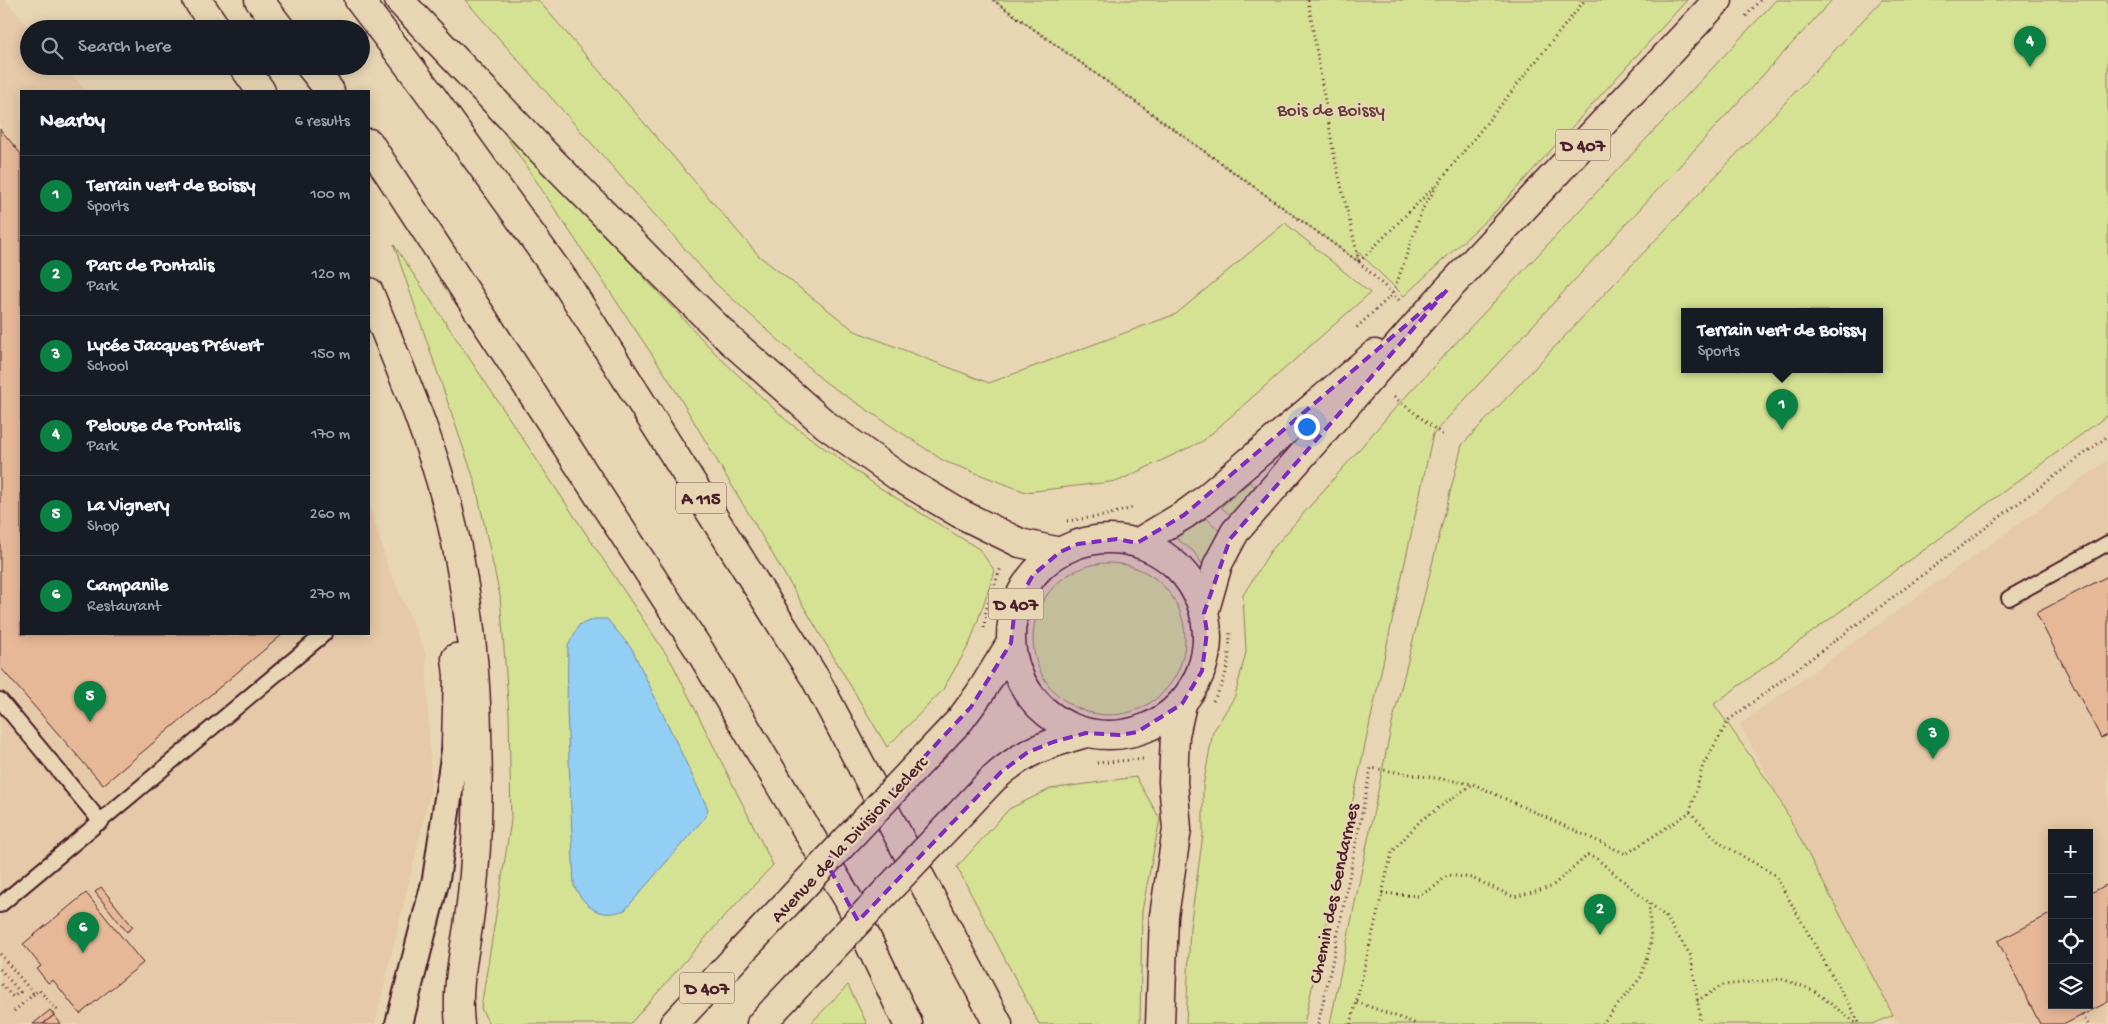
<!DOCTYPE html>
<meta charset="utf-8">
<style>
:root{--surface:#171b24;--page:#242831;--text:#f1f3f6;--muted:#9ea1a6;--line:#363941;--accent:#0b8043}
body{margin:0;font-family:"Gochi Hand",sans-serif;background:var(--page);color:var(--text)}
.controls{position:absolute;right:15px;bottom:15px;display:grid;overflow:hidden;border-radius:0px;box-shadow:0 2px 12px #0003}
.controls button{width:45px;height:45px;display:grid;place-items:center;padding:0;border:0;border-bottom:1px solid var(--line);background:var(--surface);color:var(--text);font:25px sans-serif}
.you{position:absolute;left:1306px;top:426px;width:18px;height:18px;margin:-12px;border:4px solid #fff;border-radius:50%;background:#1a73e8;box-shadow:0 0 0 8px #1a73e833}
.badge{display:grid;place-items:center;width:32px;height:32px;border-radius:50%;background:var(--accent);color:#fff;font-size:16px;font-weight:700}
.pin{position:absolute;translate:-50% -41px;filter:drop-shadow(0 1px 2px #0008)}
.pin::after{content:'';position:absolute;top:26px;width:18px;height:15px;background:inherit;clip-path:polygon(0 0,100% 0,50% 100%)}
.popup{position:absolute;left:1681px;top:308px;width:202px;height:65px;box-sizing:border-box;display:grid;place-content:center;border-radius:0px;background:var(--surface);filter:drop-shadow(0 1px 4px #0005);font-size:16px;white-space:nowrap;color:var(--muted)}
.popup b{font-size:19px;color:var(--text)}
.popup::after{content:'';position:absolute;left:50%;top:100%;margin-left:-10px;border:10px solid transparent;border-top-color:var(--surface)}
.list{margin:0;padding:0;list-style:none}
h2{display:flex;justify-content:space-between;align-items:center;height:65px;margin:0;padding:0 20px;font-size:21px}
h2 small{font-size:16px;font-weight:400;color:var(--muted)}
.list li{display:grid;grid-template-columns:32px 1fr auto;gap:15px;align-items:center;box-sizing:border-box;height:80px;padding:0 20px;border-top:1px solid var(--line)}
.list b{display:block;font-size:19px;white-space:nowrap}
.list p{margin:0;font-size:16px;white-space:nowrap;color:var(--muted)}
.list em{font-size:16px;font-style:normal;color:var(--muted)}
.icon{flex:none;width:28px;height:28px;fill:none;stroke:currentColor;stroke-width:2;stroke-linecap:round;stroke-linejoin:round}
.map{position:relative;flex:none;width:2108px;height:1024px;overflow:hidden}
.search{position:absolute;background:var(--surface);box-shadow:0 2px 12px #0003;left:20px;top:20px;width:350px;height:55px;display:flex;align-items:center;gap:12px;box-sizing:border-box;padding:0 18px;border-radius:28px;color:var(--muted);font-size:19px}
.panel{position:absolute;background:var(--surface);box-shadow:0 2px 12px #0003;left:20px;top:90px;width:350px;height:545px;border-radius:0px}
.map>svg:first-child{display:block}
</style>
<div class="map">
<svg width="2108" height="1024" viewBox="0 0 2108 1024">
<rect width="100%" height="100%" fill="#e8d5b3"/>
<filter id="ink" filterUnits="userSpaceOnUse"><feTurbulence type="fractalNoise" baseFrequency=".02" numOctaves="2"/><feDisplacementMap in="SourceGraphic" scale="10" xChannelSelector="R" yChannelSelector="G"/><feConvolveMatrix kernelMatrix="1 2 1 2 8 2 1 2 1" color-interpolation-filters="sRGB"/></filter>
<g filter="url(#ink)">
<!-- built -->
<path fill="#e5c9a8" fill-rule="evenodd" d="M0,0H5L30,29H29V66H64L86,91H21V634H369V504L389,569L426,654L431,789L375,1024H0Z
M2108,460V1024H1898L1740,724ZM2052,833H2089V1005H2052Z"/>
<!-- green -->
<path fill="#d5e193" stroke="#90805f" fill-rule="evenodd" d="M465,0H538L759,256L855,331L989,383L1176,314L1285,223L1370,293L1203,441L1118,481L1026,492L944,461L825,382L715,283Z
M993,0H1687L1495,212L1404,296L1356,250L1359,262Z
M1776,0H1832L1433,434L1304,1024H1186L1190,927L1203,835V786L1213,732L1235,696L1246,652L1243,595L1270,552L1396,407Z
M1882,0H2108V415L1714,704L1776,793L1893,1015L1873,1024H1330L1391,728L1462,445ZM1684,311H1880V369H1684Z
M494,118L719,357L787,421L877,486L979,549L995,571L970,643L942,691L887,747L671,383Z
M394,245L672,663L773,865L721,920L630,1024H489L481,1008L511,821L509,714L500,596L475,482Z
M1250,482L1259,490L1233,518L1221,507Z
M1207,518L1222,534L1205,568L1193,551L1176,538Z
M1033 639a76 76 0 1 1 152 0a76 76 0 1 1-152 0Z
M1136,777L1160,819L1142,911L1140,1024H1039L957,867L1009,809L1050,789Z
M848,985L867,1024H810Z"/>
<!-- water -->
<path fill="#93cff4" stroke="#7689a4" d="M595,619H607L632,649L708,809L706,816L625,910C599,919 587,909 574,886L567,709L568,646L579,625Z"/>
<!-- building -->
<path fill="#e7b898" stroke="#4a1f2b" d="M0,129L21,154V634H283L103,785L0,667Z
M2108,576V735L2101,738L2036,613Z
M2108,884V1002L2065,1024H2040L1998,941L2052,913V1005H2089V894Z
M101,887L133,927L127,932L95,892Z
M86,893L143,963L80,1014L53,980L48,983L37,969L41,966L23,944Z
M50,1010L54,1015L43,1024H33Z
M54,1015L61,1024H43Z"/>
<g fill="none" stroke-linecap="round" stroke-linejoin="round">
<!-- service casing -->
<g stroke="#4a1f2b" stroke-width="18">
<path id="service" d="M2009,598L2108,543
M0,700L101,822
M0,905L324,634"/>
</g>
<!-- minor casing -->
<g stroke="#4a1f2b" stroke-width="30">
<path id="minor" d="M399,1024L436,879L456,744"/>
</g>
<!-- primary casing -->
<g stroke="#4a1f2b" stroke-width="31">
<path id="primary" d="M1011 637a98 98 0 1 1 196 0a98 98 0 1 1-196 0Z
M1137,543L1184,515L1203,501L1375,354
M1204,613L1218,564L1235,532L1447,290L1718,0
M960,720L980,693L1011,643
M992,780C1022,752 1047,744 1086,733
M674,1024L741,952
M761,1024L775,1009"/>
</g>
<!-- motorway casing -->
<g stroke="#4a1f2b" stroke-width="31">
<path id="motorway" d="M197,0L217,29
M259,0L281,29
M359,0L428,91L566,283L815,678L998,1024
M399,0L543,152L659,270L730,340L826,425L899,477L959,513L1020,543L1060,552
M243,66L261,91
M310,66L330,91
M369,143L700,651L848,899L908,1024
M369,292C397,361 428,431 447,504C474,609 480,714 477,822C476,857 473,892 468,927C463,959 456,991 460,1024
M456,744L458,675L456,658
M1160,1024L1164,916L1177,829L1173,782L1175,735L1182,704"/>
</g>
<!-- path -->
<path stroke="#4a1f2b" stroke-width="3" stroke-dasharray="1 4" stroke-linecap="butt" d="M993,0L1359,262L1393,294L1356,328
M1308,0L1334,155L1359,261
M1746,16L1760,0
M1359,262L1436,185
M1399,300L1393,294L1422,210L1440,181L1585,0
M1394,397L1443,435
M1067,521L1103,516L1132,508
M984,628L986,610L1001,567
M1213,701C1229,675 1229,660 1230,631
M1097,763L1143,759
M1690,812L1720,843L1775,875L1860,1024
M1382,893L1418,896L1433,888L1448,875L1472,878L1514,897L1551,887L1588,855L1597,859L1665,916L1691,956L1700,1017L1698,1024
M0,954L34,994L39,990L58,1011
M0,969L20,992L13,997L0,983
M1697,1001L1722,985L1782,979L1813,990L1857,1024
M1357,1002L1417,1024
M14,1011L34,994
M2082,1015L2088,1024
M1318,1024L1331,968L1371,768L1473,784L1626,854L1690,812L1703,765L1729,720L2108,436
M1351,1024L1392,852L1421,820L1473,784
M1602,1024L1641,977L1651,943L1649,903"/>
<!-- service -->
<use href="#service" stroke="#e8d5b3" stroke-width="14"/>
<!-- minor -->
<use href="#minor" stroke="#e8d5b3" stroke-width="26"/>
<!-- primary -->
<use href="#primary" stroke="#e8d5b3" stroke-width="28"/>
<!-- motorway -->
<use href="#motorway" stroke="#e8d5b3" stroke-width="28"/>
<!-- primary-bridge casing -->
<g stroke="#4a1f2b" stroke-width="31" stroke-linecap="butt">
<path id="primary-bridge" d="M741,952L960,720
M775,1009L992,780"/>
</g>
<!-- primary-bridge -->
<use href="#primary-bridge" stroke="#e8d5b3" stroke-width="28"/>
</g>
</g>
<!-- marked area -->
<path fill="#7b2cbf" fill-opacity="0.2" stroke="#7b2cbf" stroke-width="4" stroke-dasharray="10 6" stroke-linejoin="round" d="M1447,290L1230,539L1204,613L1207,632L1202,671L1182,704L1137,732L1120,735L1086,733L1053,742L1028,752L1001,772L858,921L826,862L971,707L1011,643L1015,607L1033,575L1060,552L1078,544L1117,539L1137,543L1184,515Z"/>
<g text-anchor="middle" stroke-width="5" stroke-linejoin="round" paint-order="stroke">
<!-- shield labels -->
<g fill="#e8d5b3" stroke="#795654" stroke-width="1">
<rect x="1555.5" y="129.5" width="55" height="31" rx="4"/>
<rect x="676" y="482.5" width="50" height="31" rx="4"/>
<rect x="988.5" y="588.5" width="55" height="31" rx="4"/>
<rect x="679.5" y="972.5" width="55" height="31" rx="4"/>
</g>
<g font-size="18" font-weight="bold" fill="#4a1f2b">
<text x="1583" y="151">D 407</text>
<text x="701" y="504">A 115</text>
<text x="1016" y="610">D 407</text>
<text x="707" y="994">D 407</text>
</g>
<!-- park labels -->
<g font-size="19" fill="#5f3c3b" stroke="#e8d5b3">
<text x="1331" y="115">Bois de Boissy</text>
</g>
<!-- street labels -->
<g font-size="19" fill="#4a1f2b" stroke="#e8d5b3">
<text transform="translate(848 838) rotate(-47)" y="7">Avenue de la Division Leclerc</text>
<text transform="translate(1332 893) rotate(-78)" y="7">Chemin des Gendarmes</text>
</g>
</g>
</svg>
<div class="controls">
<button>+</button>
<button>−</button>
<button><svg class="icon" aria-label="locate" viewBox="0 0 24 24"><circle cx="12" cy="12" r="6"/><path d="M12 2v4M12 18v4M2 12h4M18 12h4"/></svg></button>
<button><svg class="icon" aria-label="layers" viewBox="0 0 24 24"><path d="M12 4l9 5-9 5-9-5zM3 14l9 5 9-5"/></svg></button>
</div>
<div class="you"></div>
<div class="pin badge" style="left:1782px;top:430px">1</div>
<div class="popup"><b>Terrain vert de Boissy</b>Sports</div>
<div class="pin badge" style="left:1600px;top:935px">2</div>
<div class="pin badge" style="left:1933px;top:759px">3</div>
<div class="pin badge" style="left:2030px;top:67px">4</div>
<div class="pin badge" style="left:90px;top:722px">5</div>
<div class="pin badge" style="left:83px;top:953px">6</div>
<div class="search"><svg class="icon" aria-label="search" viewBox="0 0 24 24"><circle cx="10" cy="10" r="6"/><path d="M15 15l6 6"/></svg>Search here</div>
<section class="panel">
<h2>Nearby<small>6 results</small></h2>
<ul class="list">
<li><span class="badge">1</span><div><b>Terrain vert de Boissy</b><p>Sports</p></div><em>100 m</em></li>
<li><span class="badge">2</span><div><b>Parc de Pontalis</b><p>Park</p></div><em>120 m</em></li>
<li><span class="badge">3</span><div><b>Lycée Jacques Prévert</b><p>School</p></div><em>150 m</em></li>
<li><span class="badge">4</span><div><b>Pelouse de Pontalis</b><p>Park</p></div><em>170 m</em></li>
<li><span class="badge">5</span><div><b>La Vignery</b><p>Shop</p></div><em>260 m</em></li>
<li><span class="badge">6</span><div><b>Campanile</b><p>Restaurant</p></div><em>270 m</em></li>
</ul>
</section>
</div>
